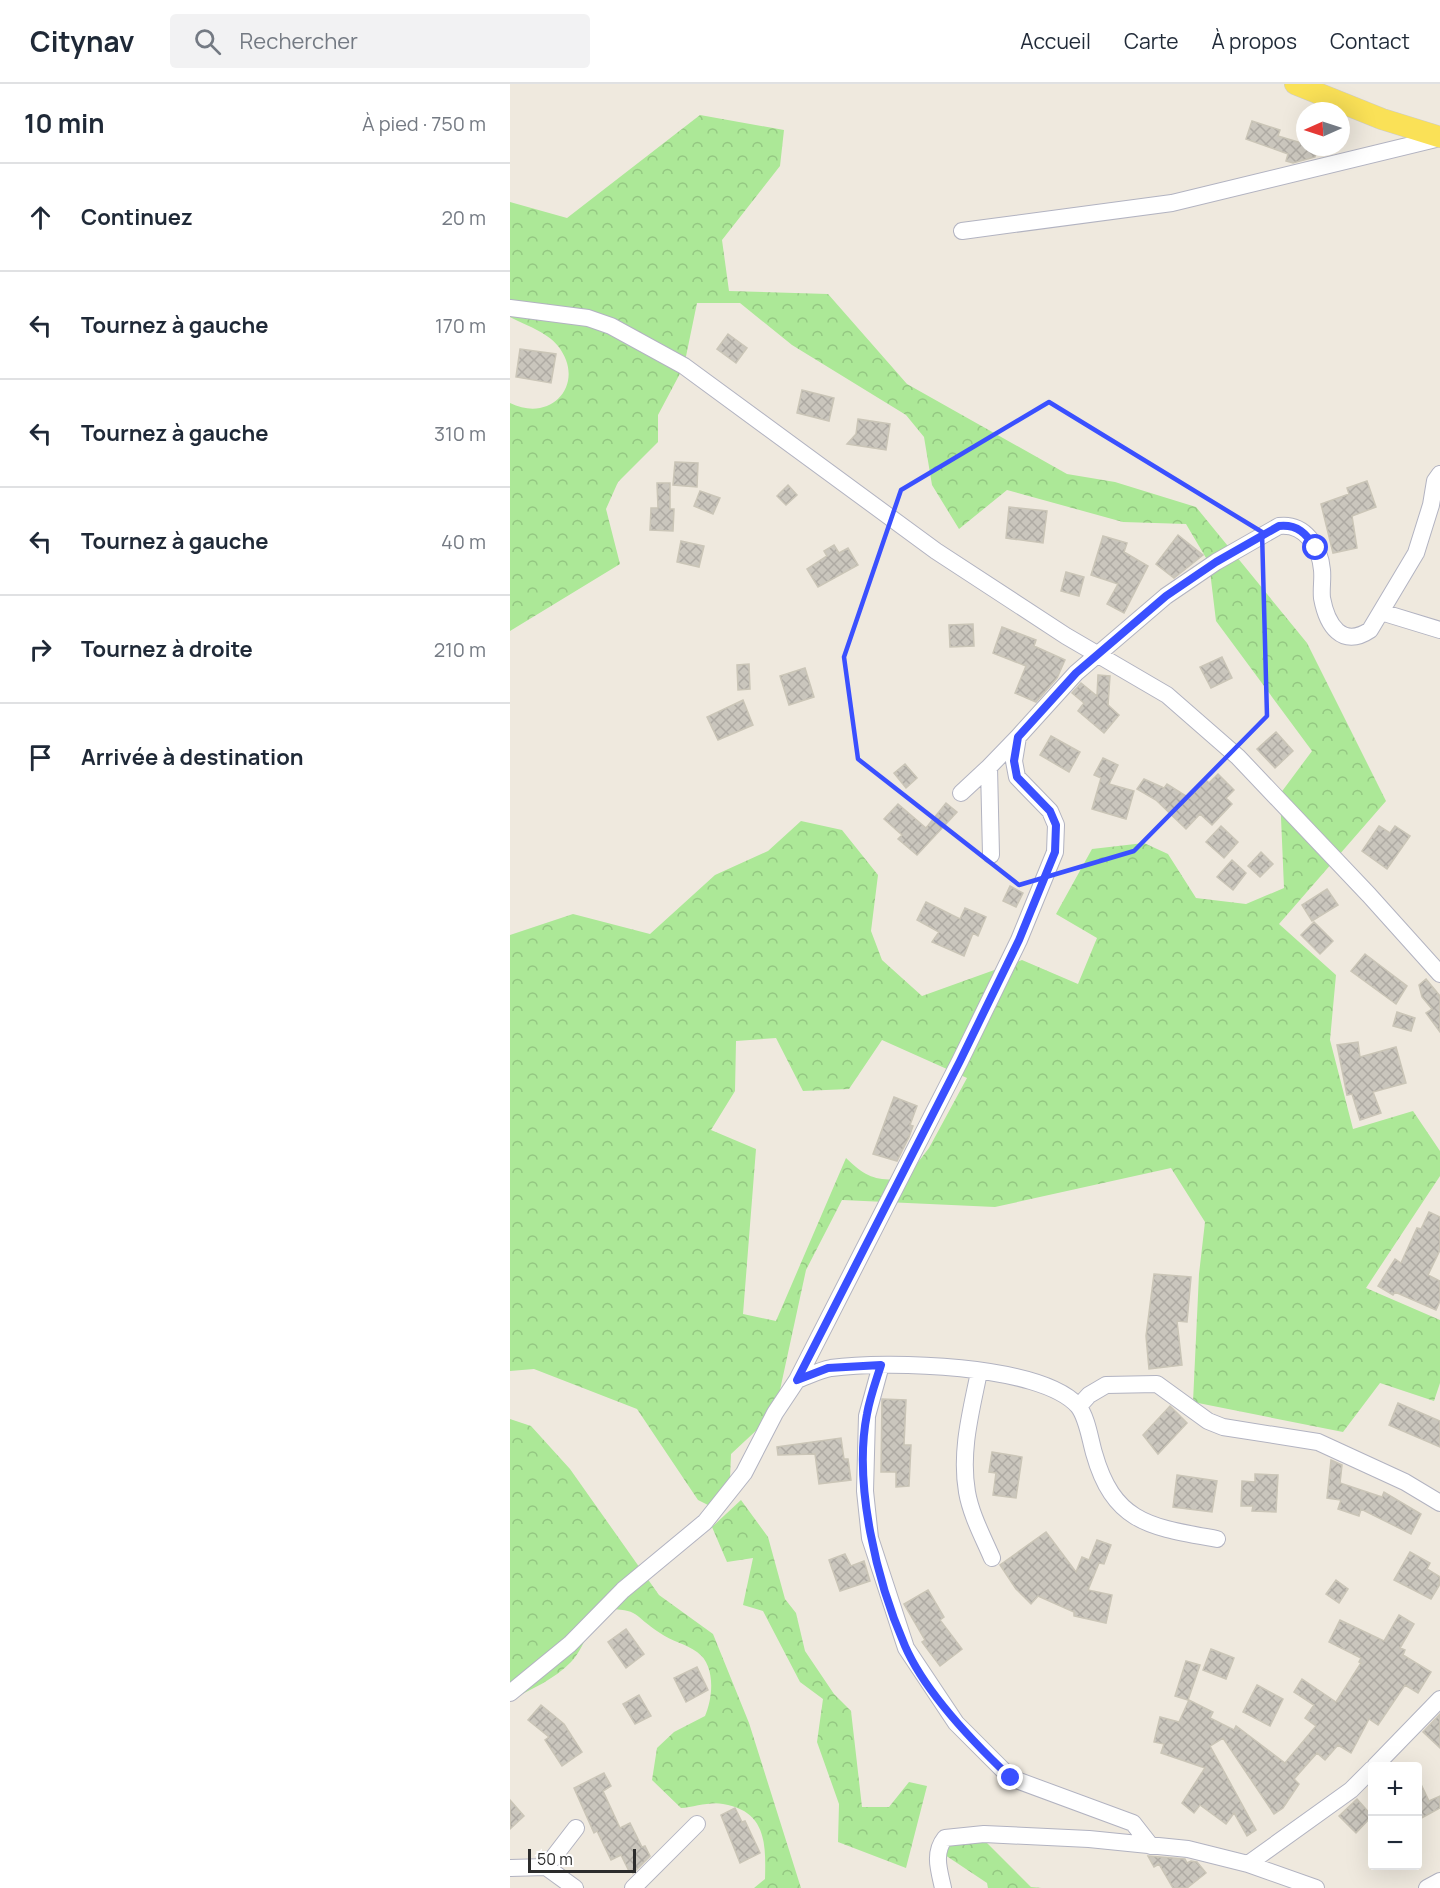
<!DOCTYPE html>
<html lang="fr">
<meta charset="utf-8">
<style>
:root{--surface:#fff;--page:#f2f2f3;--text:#1f2937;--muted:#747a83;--line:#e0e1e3}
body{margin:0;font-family:Manrope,sans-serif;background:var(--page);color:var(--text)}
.controls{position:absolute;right:18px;bottom:18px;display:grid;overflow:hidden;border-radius:6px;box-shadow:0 6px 24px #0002}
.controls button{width:54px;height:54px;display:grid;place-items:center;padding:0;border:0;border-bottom:2px solid var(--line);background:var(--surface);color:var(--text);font:30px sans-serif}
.compass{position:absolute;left:786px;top:18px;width:54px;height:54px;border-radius:50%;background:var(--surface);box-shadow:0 6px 24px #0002;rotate:267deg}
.scale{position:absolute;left:18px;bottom:15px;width:108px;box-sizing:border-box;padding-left:6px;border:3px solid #2c2c2c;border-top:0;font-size:16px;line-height:21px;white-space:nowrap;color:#2c2c2c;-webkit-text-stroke:4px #fff;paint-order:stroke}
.stop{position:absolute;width:18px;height:18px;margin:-14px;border:4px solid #3a50ff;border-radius:50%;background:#fff}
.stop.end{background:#3a50ff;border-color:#fff;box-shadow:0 2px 6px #0008}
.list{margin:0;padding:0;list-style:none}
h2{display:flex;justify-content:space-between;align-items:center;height:78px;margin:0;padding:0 24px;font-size:26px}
h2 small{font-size:20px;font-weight:400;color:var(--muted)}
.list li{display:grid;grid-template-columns:39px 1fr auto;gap:18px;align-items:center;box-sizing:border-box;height:108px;padding:0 24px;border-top:2px solid var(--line)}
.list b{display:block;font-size:22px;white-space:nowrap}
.list em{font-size:20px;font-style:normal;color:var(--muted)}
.icon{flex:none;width:33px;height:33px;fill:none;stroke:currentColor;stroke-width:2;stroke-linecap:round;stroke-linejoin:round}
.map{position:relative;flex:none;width:930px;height:1804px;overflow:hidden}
header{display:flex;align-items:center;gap:36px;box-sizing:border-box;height:84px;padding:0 30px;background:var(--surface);border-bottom:2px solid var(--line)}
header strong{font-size:28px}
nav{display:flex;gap:33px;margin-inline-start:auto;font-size:21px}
.search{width:420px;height:54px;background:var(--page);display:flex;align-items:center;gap:15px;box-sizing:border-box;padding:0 21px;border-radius:6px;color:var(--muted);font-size:22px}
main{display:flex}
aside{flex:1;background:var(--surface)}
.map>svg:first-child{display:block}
</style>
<header>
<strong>Citynav</strong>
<div class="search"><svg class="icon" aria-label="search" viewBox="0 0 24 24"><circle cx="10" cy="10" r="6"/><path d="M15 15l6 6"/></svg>Rechercher</div>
<nav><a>Accueil</a><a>Carte</a><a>À propos</a><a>Contact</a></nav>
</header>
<main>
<aside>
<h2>10 min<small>À pied · 750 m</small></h2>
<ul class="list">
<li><svg class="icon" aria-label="ahead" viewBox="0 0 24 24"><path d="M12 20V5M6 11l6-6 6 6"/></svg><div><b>Continuez</b></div><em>20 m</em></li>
<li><svg class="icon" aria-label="left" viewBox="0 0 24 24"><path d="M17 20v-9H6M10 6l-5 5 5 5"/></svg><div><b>Tournez à gauche</b></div><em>170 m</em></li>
<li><svg class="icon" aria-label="left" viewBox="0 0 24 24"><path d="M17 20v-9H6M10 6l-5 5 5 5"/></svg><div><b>Tournez à gauche</b></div><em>310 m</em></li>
<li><svg class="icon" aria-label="left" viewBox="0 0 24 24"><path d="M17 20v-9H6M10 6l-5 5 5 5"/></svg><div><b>Tournez à gauche</b></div><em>40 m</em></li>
<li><svg class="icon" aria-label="right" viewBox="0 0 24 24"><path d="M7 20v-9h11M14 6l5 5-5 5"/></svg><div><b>Tournez à droite</b></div><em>210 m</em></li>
<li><svg class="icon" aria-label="arrive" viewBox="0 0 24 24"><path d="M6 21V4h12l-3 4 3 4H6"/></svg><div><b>Arrivée à destination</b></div></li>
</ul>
</aside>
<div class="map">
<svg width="930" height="1804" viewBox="0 0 930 1804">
<defs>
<pattern id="forest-crowns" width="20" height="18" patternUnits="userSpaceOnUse" patternTransform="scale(1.5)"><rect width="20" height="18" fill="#ace897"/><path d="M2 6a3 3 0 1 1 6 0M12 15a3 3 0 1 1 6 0" fill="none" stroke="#94c782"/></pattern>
<pattern id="building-cross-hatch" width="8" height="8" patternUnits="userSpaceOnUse" patternTransform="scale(1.5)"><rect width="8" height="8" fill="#cac6bd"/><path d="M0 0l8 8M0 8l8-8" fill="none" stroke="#aeaaa3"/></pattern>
</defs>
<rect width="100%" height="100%" fill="#efe9de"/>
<!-- forest -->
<path fill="url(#forest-crowns)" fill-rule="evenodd" d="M190,31L274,46L270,82L212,156L219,207L318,210L397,300L557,390L605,398L686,423L797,559L876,717L769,840L826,891L820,956L843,1045L903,1027L930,1067V1092L856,1204L930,1236V1299L924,1317L870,1299L833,1348L683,1318L689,1190L695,1138L661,1084L485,1123L332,1116L296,1186L265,1329L221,1370L220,1395L202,1423L188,1416L127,1325L24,1285L0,1287V851L63,830L140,850L205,791L258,767L291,737L332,746L368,791L361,847L372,876L412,912L512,876L568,900L587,854L546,830L582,765L634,759L658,770L686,814L736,820L774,804L770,710L802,667L706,537L699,479L676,440L613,438L497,406L449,445L422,401L414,353L396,331L282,261L230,219H187L174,282L148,331V358L108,398L96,425L110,480L0,547V319C42,340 77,299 48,262C37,248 15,241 0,233V118L57,134ZM266,954L293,1007L339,1005L372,956L457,994L419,1064L395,1095C366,1097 357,1094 336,1074L266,1237L233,1230L246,1065L201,1046L225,1007L226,957Z
M0,1335L21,1342L60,1385L149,1511L203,1550L239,1639L291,1804H244L255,1795C256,1759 256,1727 213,1720C201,1717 184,1723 171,1724L142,1696L147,1664L164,1648L195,1632C203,1614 206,1581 187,1568C176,1560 161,1557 150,1549C122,1531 131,1525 94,1525C78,1541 75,1564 61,1578C45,1595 20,1606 0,1616Z
M231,1416L258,1453L275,1515L286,1529L295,1567L324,1610L341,1627L352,1723H379L399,1698L417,1702L396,1784L328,1758L329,1720L307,1658L313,1615L290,1598L253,1527L233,1521L243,1474L217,1478L202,1443Z
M440,1755H473L521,1803L532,1804H478L477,1799L435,1771Z"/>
<!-- building -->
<path fill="url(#building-cross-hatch)" stroke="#cac5b7" stroke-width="1.5" d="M742,37L770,46L768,52L795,60V63H808L805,73L783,79L776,77L778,70L736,55Z
M218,250L237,264L226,279L207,265Z
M10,265L46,270L41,299L6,293Z
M292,306L324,314L319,337L287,329Z
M348,335L380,340L376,366L337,360L346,350Z
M165,378L188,379L187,403L163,401Z
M857,397L866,423L842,432L847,464L823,469L811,420L839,410L837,404Z
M147,399H160V425H164L163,447L140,446L141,424H148Z
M278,401L287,411L276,421L267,412Z
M190,407L210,414L203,430L184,422Z
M499,423L537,427L533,459L496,454Z
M668,451L693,471L664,494L646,480Z
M593,452L617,459L614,468L638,482L614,529L597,520L608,500L581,491Z
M171,457L194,462L189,483L167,478Z
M324,461L329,469L338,464L348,481L308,503L297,485L317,472L314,467Z
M556,488L574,493L569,512L551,507Z
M463,540L464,562L440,563L439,541Z
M492,543L526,556L524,562L555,576L547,594L526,618L505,609L516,582L483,569Z
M712,573L722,594L701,604L690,583Z
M239,580L240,605L228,606L227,581Z
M295,584L304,613L279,621L270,592Z
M588,591L600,592L598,621L609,631L594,649L568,627L574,619L562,609L571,599L587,612Z
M233,616L243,641L208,656L197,633Z
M766,648L783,667L765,684L747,665Z
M541,652L570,668L559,688L530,671Z
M593,674L608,681L599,700L624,707L616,735L582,725L591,694L584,691Z
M395,680L407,694L396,704L384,689Z
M708,690L724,706L716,714L722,720L702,741L690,730L676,745L646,716L627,705L634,695L654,704L657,700L679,714L696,696L699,699Z
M436,719L447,728L407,771L388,755L392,751L374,735L388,720L416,744Z
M711,742L728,758L714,774L696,758Z
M869,742L880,749L885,742L900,752L877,785L852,767Z
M751,768L763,780L750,793L738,782Z
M722,776L736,789L723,806L707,793Z
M500,802L513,809L506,823L493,817Z
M817,805L828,821L802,837L792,821Z
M416,818L450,835L455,824L476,833L468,852L463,849L454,872L422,858L429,848L407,836Z
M804,838L823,857L810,870L791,851Z
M855,870L897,902L886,920L841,887Z
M916,895L930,912V948L916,929L922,925L912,913L909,901Z
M887,928L905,934L901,947L883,942Z
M848,958L850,973L886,963L896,999L863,1008L871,1029L850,1036L842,1010L837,1011L827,961Z
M384,1013L407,1022L400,1041L403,1042L399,1053L387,1077L363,1070Z
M919,1128L930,1133V1166L918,1191L930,1197V1217L926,1226L885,1208L883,1211L868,1202L885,1175L891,1179L907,1144L911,1145Z
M644,1190L681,1193L677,1238L667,1237L672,1281L639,1285L636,1252Z
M372,1315L396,1316L394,1361H401L399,1402L386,1403V1388H371Z
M888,1319L930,1337V1363L879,1341Z
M660,1322L677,1339L648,1370L633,1351Z
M331,1354L334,1375H338L341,1396L309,1400L305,1370L268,1371L267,1363Z
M482,1368L512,1373L506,1414L483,1411L486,1389L479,1388Z
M821,1376L832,1381L830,1399L872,1413L874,1408L911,1430L901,1450L851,1425L849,1432L828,1425L831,1416L817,1414Z
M745,1390L768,1391L766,1428L742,1427L743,1422H731L732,1397L745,1398Z
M667,1391L707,1397L702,1428L663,1423Z
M536,1448L566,1488L572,1473L579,1476L587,1456L601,1461L594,1480L589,1479L578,1506L602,1511L596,1539L564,1532V1528L528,1512L521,1520L506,1505L490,1481Z
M900,1468L920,1479L917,1485L930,1493V1500L921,1515L884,1496Z
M335,1470L341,1482L354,1477L360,1497L330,1507L319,1476Z
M826,1496L838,1505L829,1519L816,1510Z
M418,1506L434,1533L430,1536L452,1565L430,1582L412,1558L415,1556L394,1520Z
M889,1531L904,1540L890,1564L895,1566L893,1571L921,1588L908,1609L895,1601L868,1641L859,1635L841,1669L828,1661L815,1676L807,1669L784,1695L789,1700L773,1724L764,1730L713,1654L700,1662L746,1746L737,1752L724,1729L716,1740L690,1721L684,1729L672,1719L695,1684L651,1669L654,1660L644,1658L650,1633L669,1638L679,1616L703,1628L700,1634L724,1646L726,1642L775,1679L806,1642L795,1634L804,1621L784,1608L792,1595L826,1618L851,1579L849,1578L851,1574L819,1558L830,1536L874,1557Z
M116,1545L134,1570L116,1584L98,1558Z
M701,1565L724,1574L716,1595L693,1586Z
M676,1577L690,1581L678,1616L665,1612Z
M187,1583L198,1606L176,1618L164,1594Z
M747,1601L773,1615L760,1642L733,1628Z
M129,1611L141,1632L125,1640L113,1620Z
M31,1621L54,1640L72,1668L52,1682L35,1656L39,1653L18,1636Z
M930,1630V1664L913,1648Z
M94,1689L101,1702L93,1707L110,1744L120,1739L132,1763L135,1762L140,1772L123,1789L122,1786L119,1787L111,1771L101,1776L87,1747L84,1749L64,1704Z
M908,1694L919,1717L930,1712V1724L908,1736Z
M847,1715L862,1732L846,1749L829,1732Z
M0,1716L14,1732L0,1745Z
M225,1724L232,1738L235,1737L250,1769L230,1779L211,1731Z
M638,1772L675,1775L677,1779L681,1777L687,1778L696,1789L677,1804H663L649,1780L644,1783Z"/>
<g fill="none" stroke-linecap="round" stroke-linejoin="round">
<!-- minor casing -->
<g stroke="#b2b3c1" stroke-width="18">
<path id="minor" d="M452,147L662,119L930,54
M0,224L78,234L101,242L174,282L426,467L556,552L657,611L728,673L859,811L930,890
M871,528L930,546
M451,709L479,683
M481,771L479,683L508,653
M371,1281L357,1332L355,1407L360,1454L396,1564L446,1639L501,1694L623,1739L641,1762
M469,1288C461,1328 450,1367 457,1408C461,1431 473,1453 482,1474
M287,1296C298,1292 310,1286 321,1284C375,1276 531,1280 568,1322C577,1333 580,1355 584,1369C604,1440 641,1443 707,1455
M569,1322L579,1311L596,1301L647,1300L698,1337L713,1343L808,1358L895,1398L930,1419
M0,1609L60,1560L113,1506L195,1438L234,1389L265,1329L287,1296L450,977L509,856L545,768L546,741L540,727L507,693L504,677L508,653L566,589L656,512L706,478L769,442C795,439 810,463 812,486C813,495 811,505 812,514C817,541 832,565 860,546L906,469L921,421L925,397L930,390
M865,1682L930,1615
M738,1780L841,1706L862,1685
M36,1783L66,1744
M0,1784L36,1783L65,1804
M123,1804L187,1740
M433,1804C429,1786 423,1769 435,1754L474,1750L579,1755L678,1765L738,1780L806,1804
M917,1804L930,1797"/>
</g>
<!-- major casing -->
<g stroke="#ccc" stroke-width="22">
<path id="major" d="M785,0L872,35L930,53"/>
</g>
<!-- minor -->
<use href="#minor" stroke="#fff" stroke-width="16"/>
<!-- major -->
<use href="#major" stroke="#fae157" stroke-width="21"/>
</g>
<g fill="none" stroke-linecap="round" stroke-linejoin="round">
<!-- route -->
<path stroke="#3a50ff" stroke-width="8" d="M501,1694C465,1660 415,1608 395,1562C367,1498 343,1400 357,1330C360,1313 366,1297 371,1281L318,1284L287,1296L450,977L509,856L545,768L546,741L540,727L507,693L504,677L508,653L566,589L656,512L706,478L769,442C788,440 796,450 806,464"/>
</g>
<!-- marked area -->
<path fill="none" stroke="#3a50ff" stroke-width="4.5" stroke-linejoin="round" d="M539,318L752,448L757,632L624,767L509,801L348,675L334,573L391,406Z"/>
</svg>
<div class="controls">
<button>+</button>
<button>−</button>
</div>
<svg class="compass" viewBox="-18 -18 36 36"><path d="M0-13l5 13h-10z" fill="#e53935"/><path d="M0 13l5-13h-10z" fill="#747a83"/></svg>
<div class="scale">50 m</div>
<div class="stop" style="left:806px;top:464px"></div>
<div class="stop end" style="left:501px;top:1694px"></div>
</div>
</main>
